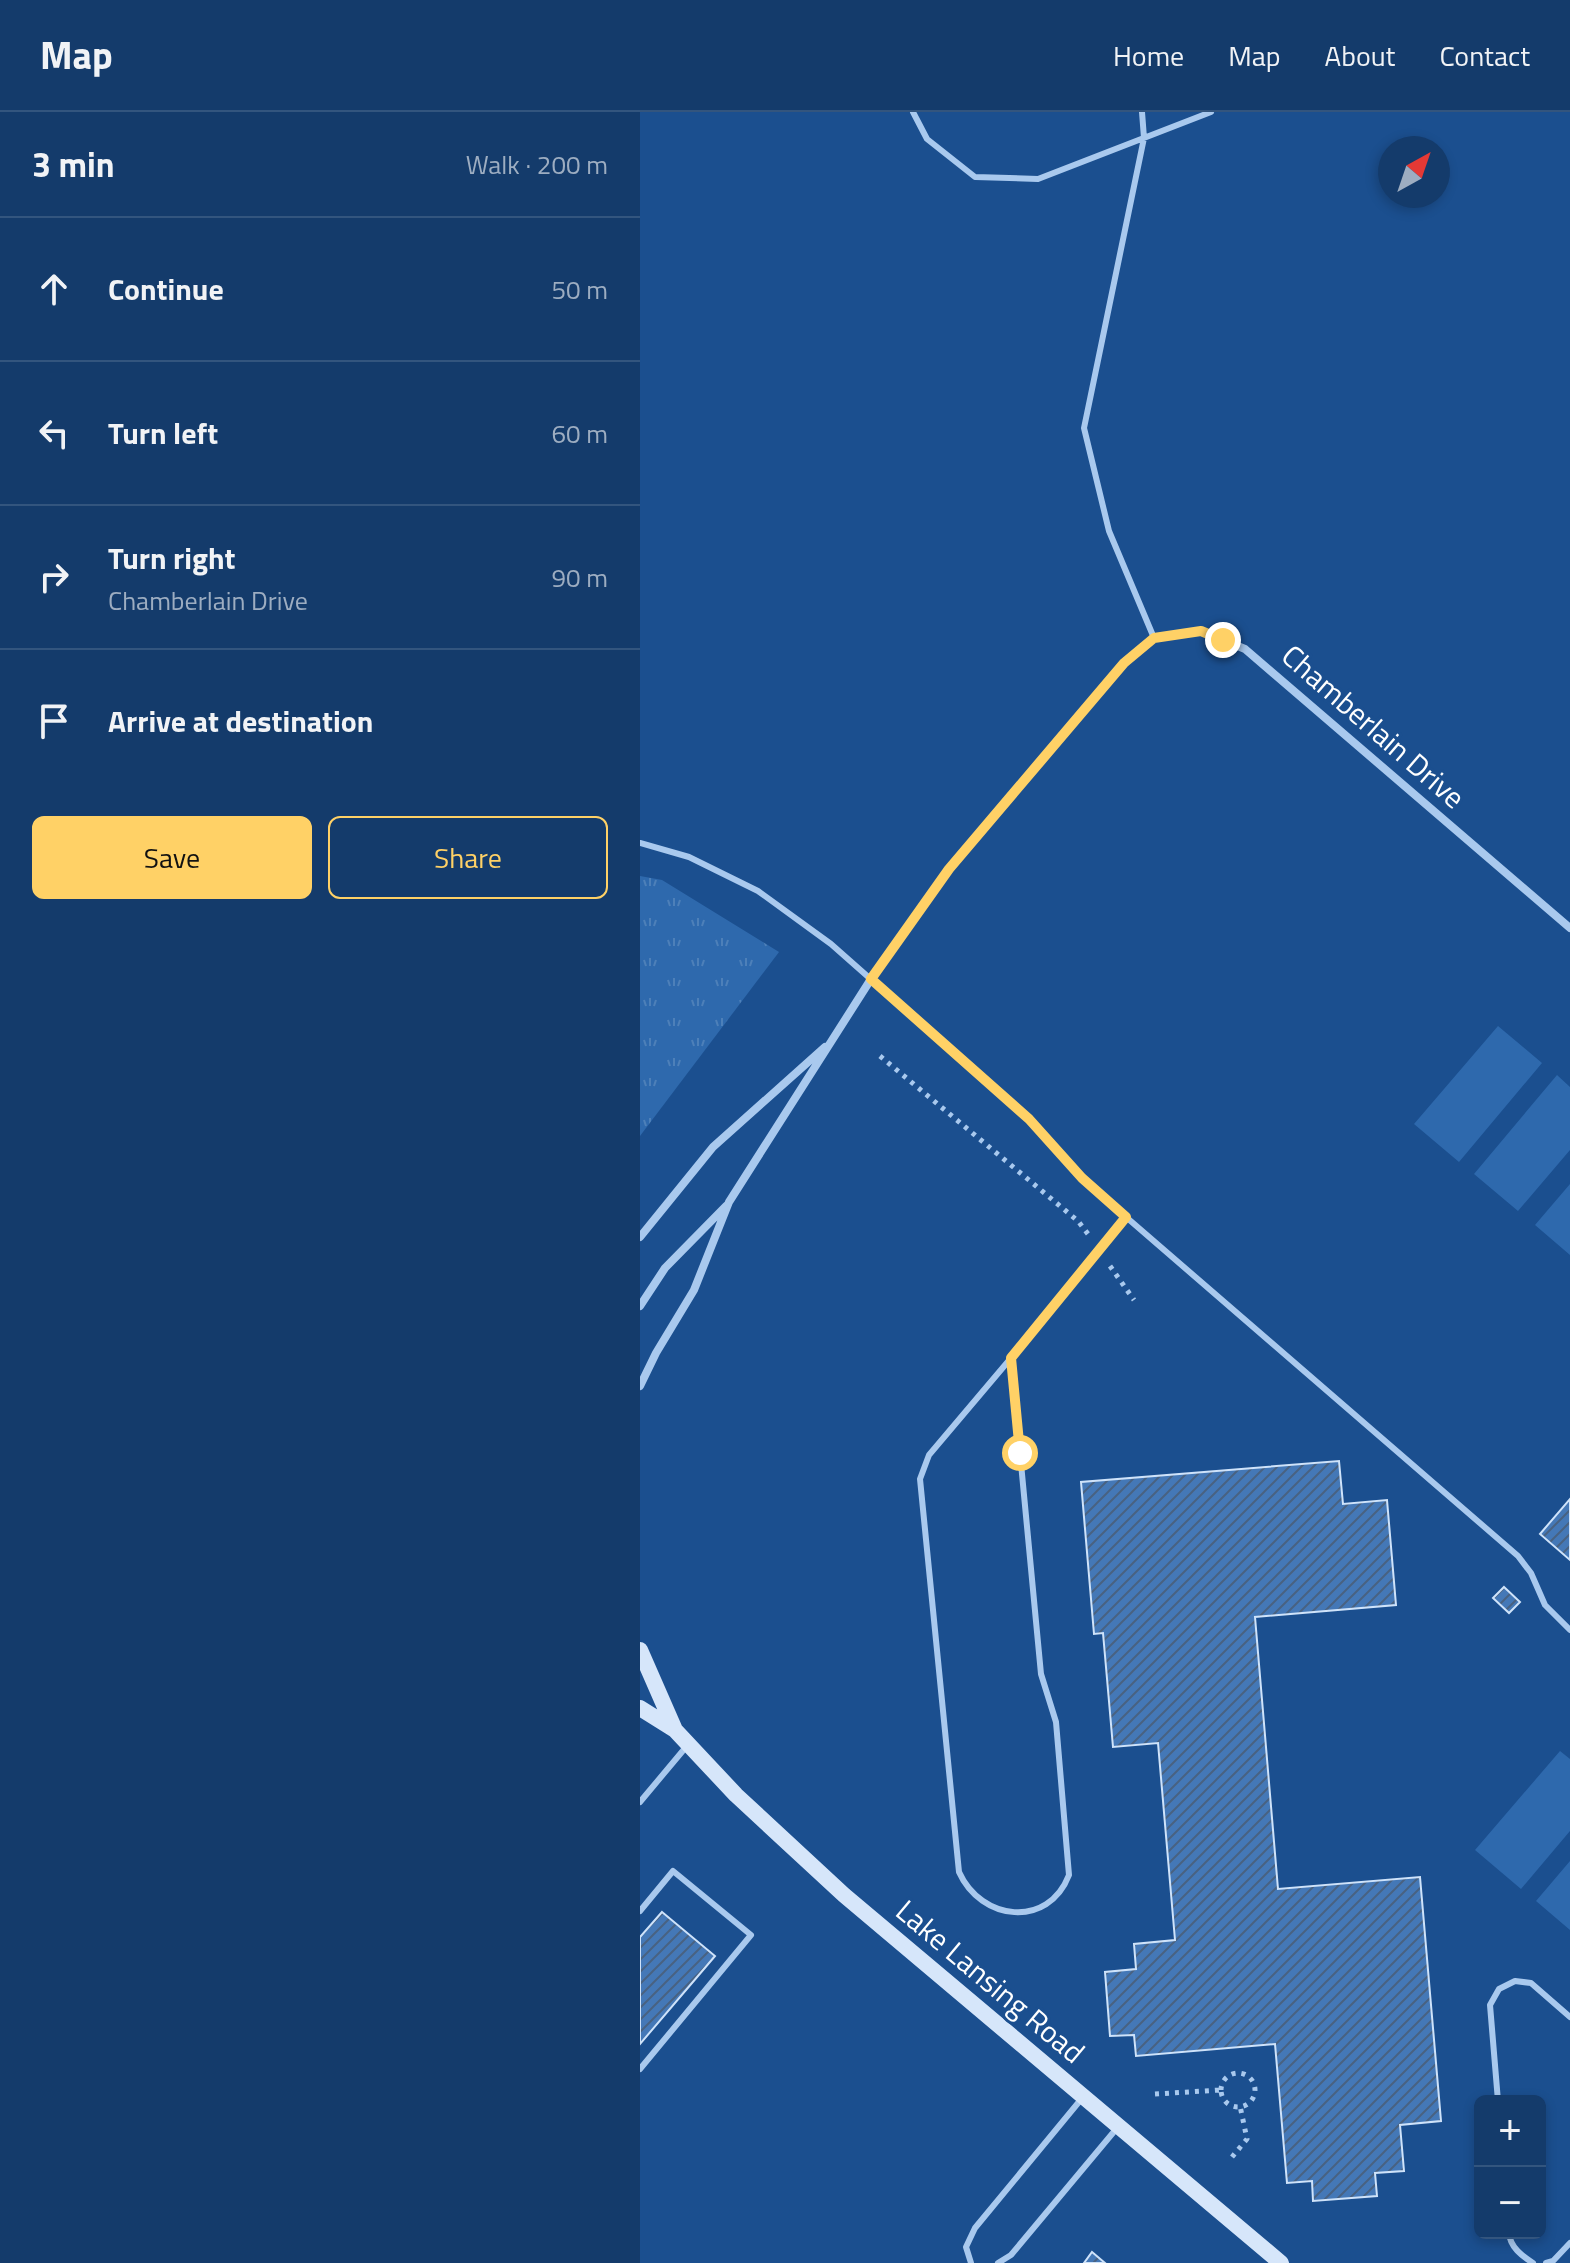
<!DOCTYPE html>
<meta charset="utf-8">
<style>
:root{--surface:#143b6b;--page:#1d4271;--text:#f1f3f6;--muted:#9dadc1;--line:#33557e;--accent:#ffd166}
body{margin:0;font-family:"Titillium Web",sans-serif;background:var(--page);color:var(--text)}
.controls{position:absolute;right:24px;bottom:24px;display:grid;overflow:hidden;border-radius:12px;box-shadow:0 4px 12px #0003}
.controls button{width:72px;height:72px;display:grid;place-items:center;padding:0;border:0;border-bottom:2px solid var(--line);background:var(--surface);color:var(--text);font:40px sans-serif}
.compass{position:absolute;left:738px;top:24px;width:72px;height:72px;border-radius:50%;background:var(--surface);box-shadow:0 4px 12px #0003;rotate:40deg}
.stop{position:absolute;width:24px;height:24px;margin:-18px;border:6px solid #ffd166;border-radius:50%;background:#fff}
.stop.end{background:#ffd166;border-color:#fff;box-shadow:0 2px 8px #0008}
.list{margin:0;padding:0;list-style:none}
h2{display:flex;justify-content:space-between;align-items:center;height:104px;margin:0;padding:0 32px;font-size:34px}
h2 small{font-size:26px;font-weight:400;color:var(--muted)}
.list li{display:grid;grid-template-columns:52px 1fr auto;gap:24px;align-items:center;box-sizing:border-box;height:144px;padding:0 32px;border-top:2px solid var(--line)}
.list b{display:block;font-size:30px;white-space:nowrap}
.list p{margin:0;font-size:26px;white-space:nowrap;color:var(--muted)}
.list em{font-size:26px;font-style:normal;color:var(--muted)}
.actions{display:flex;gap:16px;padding:24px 32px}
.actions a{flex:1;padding:18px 0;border:2px solid var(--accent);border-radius:12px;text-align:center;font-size:28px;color:var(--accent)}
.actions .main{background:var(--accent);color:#111}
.icon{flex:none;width:44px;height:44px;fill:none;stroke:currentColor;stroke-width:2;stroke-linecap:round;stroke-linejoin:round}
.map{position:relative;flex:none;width:930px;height:2151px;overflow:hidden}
header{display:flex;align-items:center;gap:48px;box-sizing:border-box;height:112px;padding:0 40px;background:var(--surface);border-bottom:2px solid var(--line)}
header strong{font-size:38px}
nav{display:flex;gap:44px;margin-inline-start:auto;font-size:28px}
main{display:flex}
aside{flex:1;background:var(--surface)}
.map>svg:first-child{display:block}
</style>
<header>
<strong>Map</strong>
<nav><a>Home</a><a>Map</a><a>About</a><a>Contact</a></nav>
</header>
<main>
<aside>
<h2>3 min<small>Walk · 200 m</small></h2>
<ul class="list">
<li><svg class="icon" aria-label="ahead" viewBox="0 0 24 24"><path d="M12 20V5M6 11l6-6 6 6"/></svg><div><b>Continue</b></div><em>50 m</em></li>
<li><svg class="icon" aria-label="left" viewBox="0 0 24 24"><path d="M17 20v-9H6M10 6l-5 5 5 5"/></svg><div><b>Turn left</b></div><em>60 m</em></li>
<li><svg class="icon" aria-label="right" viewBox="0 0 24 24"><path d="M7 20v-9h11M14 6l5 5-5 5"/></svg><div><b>Turn right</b><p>Chamberlain Drive</p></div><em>90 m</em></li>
<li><svg class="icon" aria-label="arrive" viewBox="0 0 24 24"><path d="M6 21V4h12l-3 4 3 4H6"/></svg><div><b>Arrive at destination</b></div></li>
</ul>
<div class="actions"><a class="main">Save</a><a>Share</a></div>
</aside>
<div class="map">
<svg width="930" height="2151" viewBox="0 0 930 2151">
<defs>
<pattern id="grass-tufts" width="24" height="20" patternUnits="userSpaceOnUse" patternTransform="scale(2)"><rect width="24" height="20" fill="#2e69ad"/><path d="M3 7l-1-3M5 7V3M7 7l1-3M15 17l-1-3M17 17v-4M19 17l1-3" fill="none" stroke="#4d80b9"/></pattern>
<pattern id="building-hatch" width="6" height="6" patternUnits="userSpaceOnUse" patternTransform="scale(2)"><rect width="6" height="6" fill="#4478b7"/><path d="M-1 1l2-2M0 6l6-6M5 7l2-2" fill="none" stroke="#486282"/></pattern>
</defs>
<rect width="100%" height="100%" fill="#1b4f8f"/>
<!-- grass -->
<path fill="url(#grass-tufts)" d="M0,764L22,768L139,840L0,1024Z"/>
<!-- park -->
<path fill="#2e69ad" d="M858,914L902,951L819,1050L774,1012Z
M917,963L930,975V1038L878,1099L834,1062Z
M930,1072V1143L895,1113Z
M920,1639L930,1647V1719L881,1777L835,1738Z
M930,1749V1818L896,1789Z"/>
<!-- building -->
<path fill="url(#building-hatch)" stroke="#cfe3fa" stroke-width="2" d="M699,1349L703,1392L747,1388L756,1493L615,1505L638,1777L780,1765L801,2009L760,2013L764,2059L735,2061L737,2084L673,2089L672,2069L647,2071L635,1932L496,1944L494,1923L470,1924L465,1860L496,1857L494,1832L535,1828L518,1631L473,1635L463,1521L454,1522L441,1370Z
M930,1387V1448L900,1422Z
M864,1475L880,1490L869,1501L853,1486Z
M22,1800L75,1844L0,1932V1825Z
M452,2140L465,2151H444Z"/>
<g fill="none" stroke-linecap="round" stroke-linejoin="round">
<!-- path -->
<path stroke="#a9c9ee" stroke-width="5" stroke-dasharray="4 6" stroke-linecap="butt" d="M240,944L438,1109L448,1122
M470,1154L494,1188
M581 1978a17 17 0 1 1 34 0a17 17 0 1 1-34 0Z
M515,1982L581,1978
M592,2045L607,2027L600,1994"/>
<!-- lane -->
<path stroke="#a9c9ee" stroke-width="6" d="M273,0L287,27L335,65L398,67L571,0
M502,0L504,26L444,316L469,419L514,526
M0,731L49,745L118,779L191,832L389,1007L442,1066L486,1105L878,1444L891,1461L905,1493L930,1518
M371,1246L289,1343L280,1367L319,1760C341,1809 408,1817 429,1763L416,1610L401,1562L371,1246L486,1105
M0,1690L46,1635
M0,1799L33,1759L111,1823L0,1957
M858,1989L850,1893L859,1877L875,1869L891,1871L930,1905
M869,2121C870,2135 882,2144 893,2151
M331,2151L326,2135L335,2116L443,1985
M358,2151L371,2143L477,2016
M906,2151L913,2149L930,2131"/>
<!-- street -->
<path stroke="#a9c9ee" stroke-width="8" d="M0,1125L73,1035L185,935
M0,1194L25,1156L86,1094
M0,1274L16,1241L54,1178L89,1090L231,867L309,757L484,551L514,526L561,519L605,537L930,816"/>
<!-- secondary -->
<path stroke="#d6e6fa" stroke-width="16" d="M0,1538L35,1618
M0,1596L35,1618L96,1683L204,1783L641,2151"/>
</g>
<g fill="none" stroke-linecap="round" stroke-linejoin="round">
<!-- route -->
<path stroke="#ffd166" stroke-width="10" d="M380,1341L371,1246L486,1105L442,1066L389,1007L231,867L309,757L484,551L514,526L561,519L583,528"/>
</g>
<g text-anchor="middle" stroke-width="6" stroke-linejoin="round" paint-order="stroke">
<!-- street labels -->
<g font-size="30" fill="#fff" stroke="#1b4f8f">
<text transform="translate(733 615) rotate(41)" y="10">Chamberlain Drive</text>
<text transform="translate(350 1870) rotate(40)" y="10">Lake Lansing Road</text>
</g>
</g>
</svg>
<div class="controls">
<button>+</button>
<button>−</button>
</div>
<svg class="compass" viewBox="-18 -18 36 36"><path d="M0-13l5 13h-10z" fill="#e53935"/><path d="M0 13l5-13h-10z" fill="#9dadc1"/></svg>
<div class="stop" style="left:380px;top:1341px"></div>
<div class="stop end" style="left:583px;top:528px"></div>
</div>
</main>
